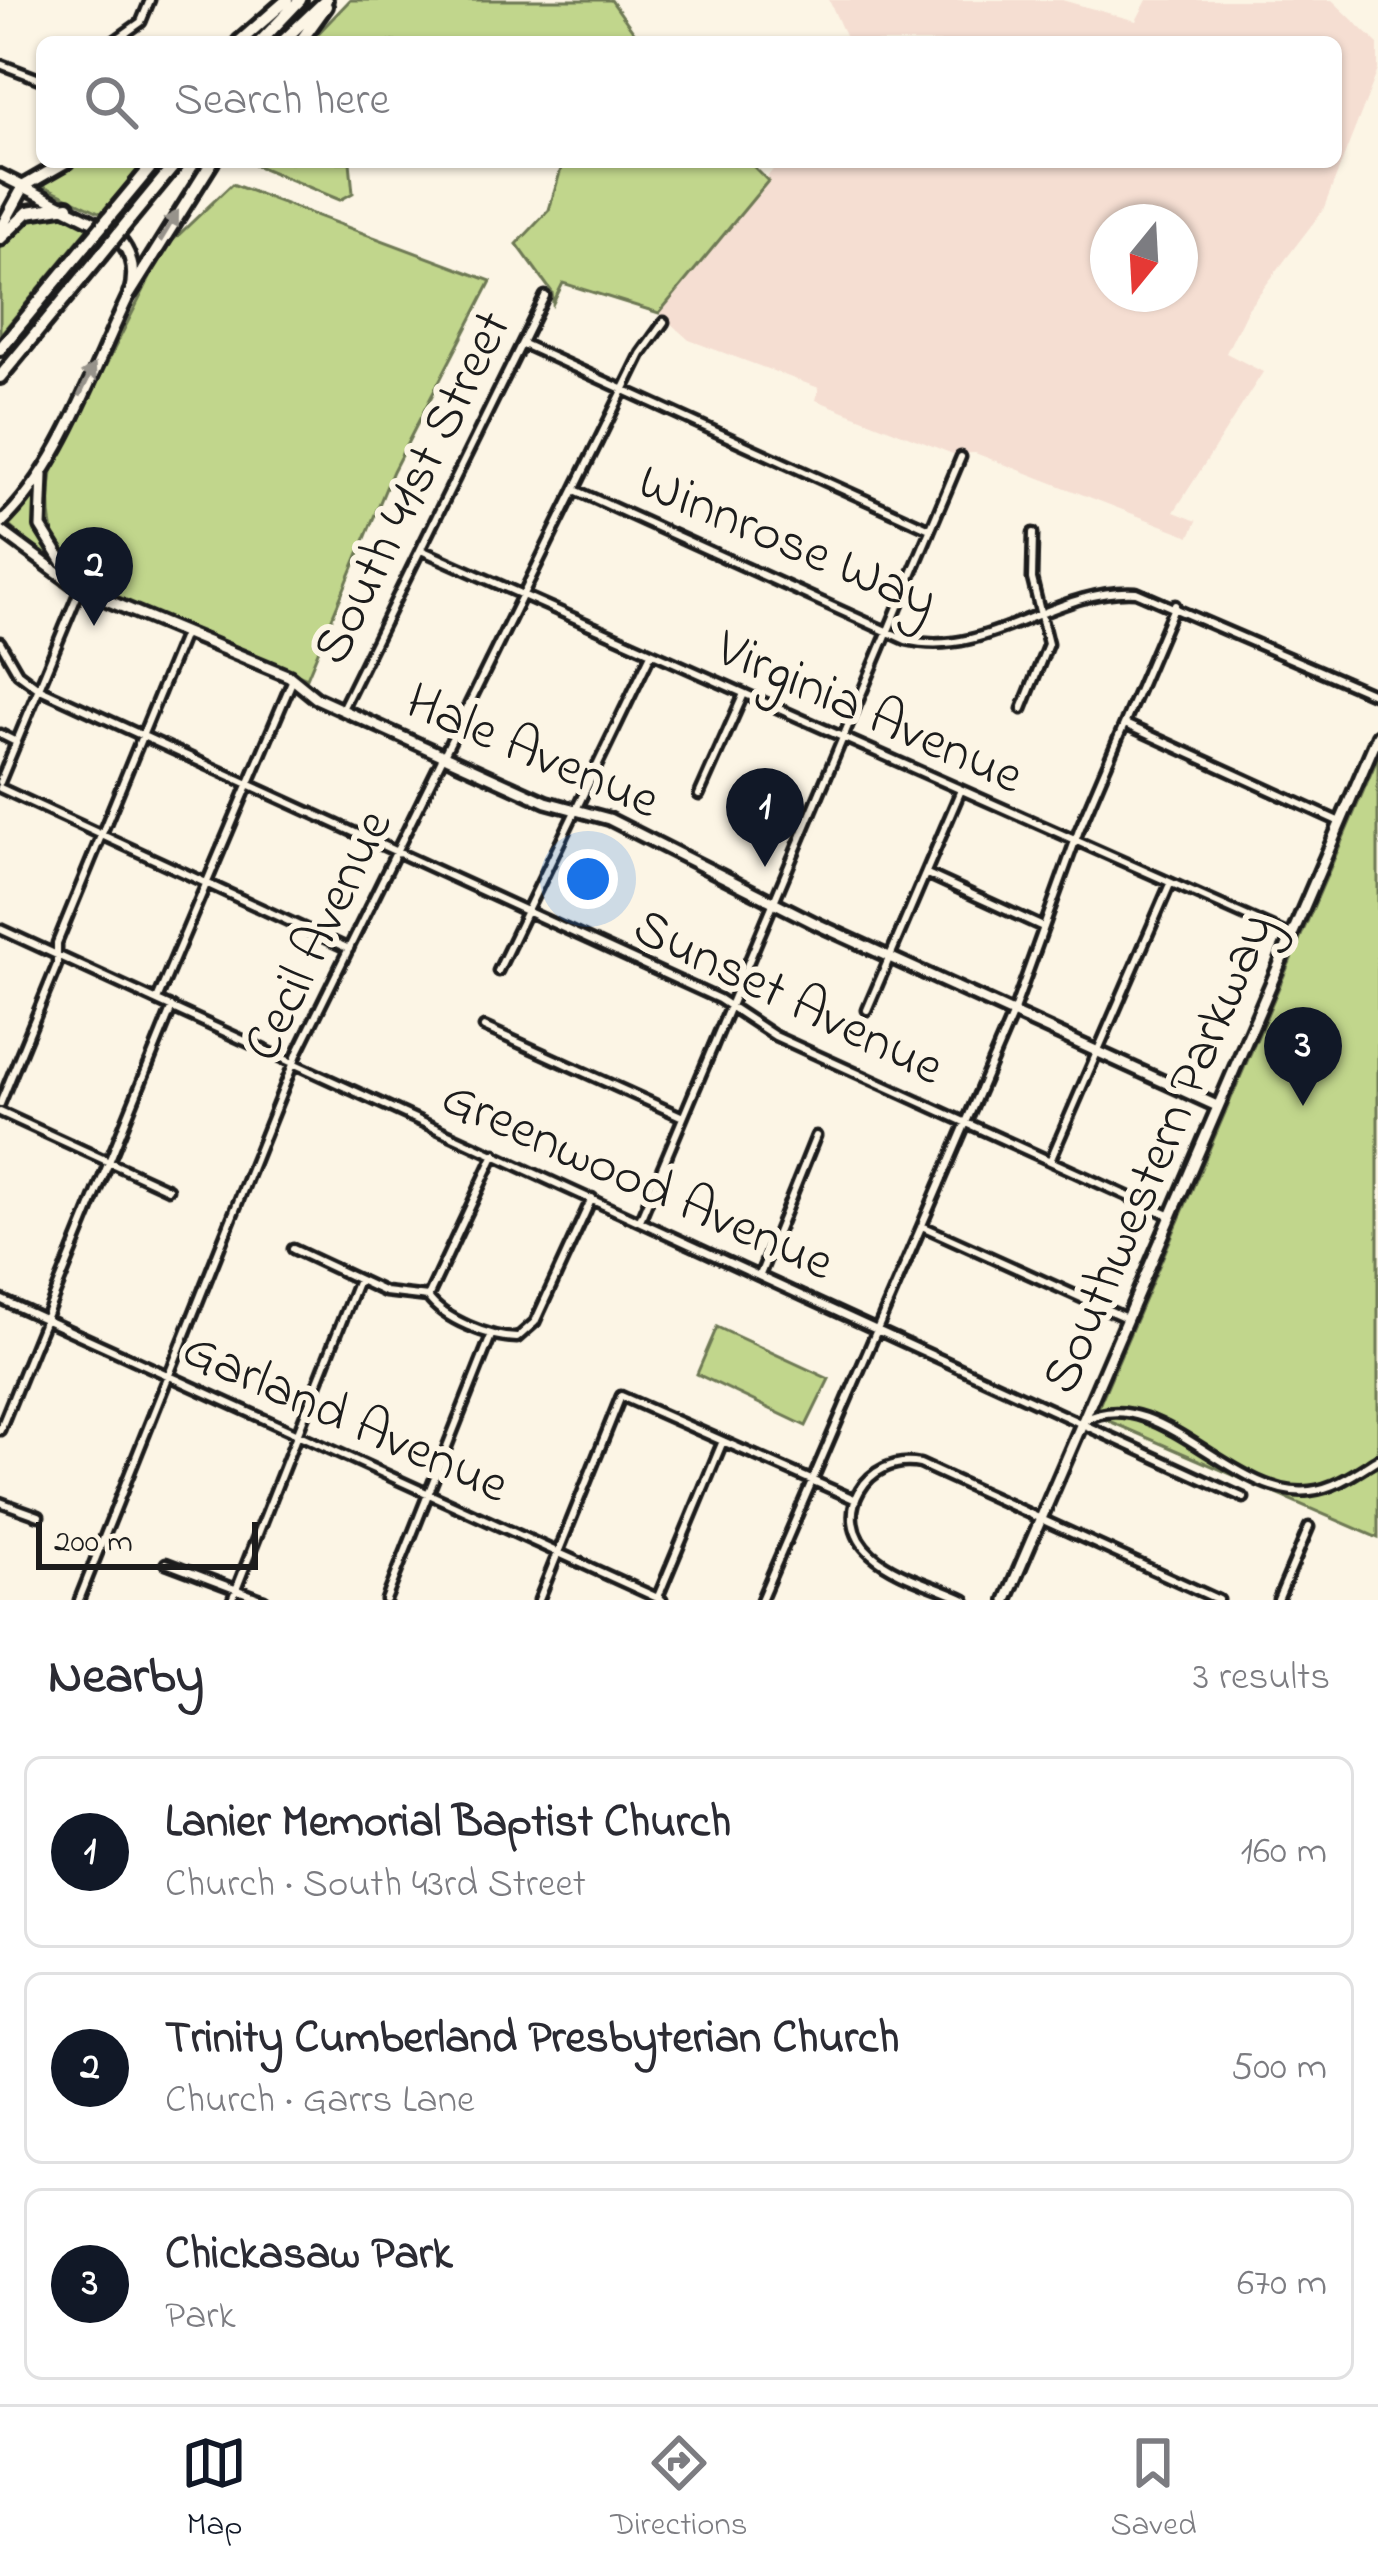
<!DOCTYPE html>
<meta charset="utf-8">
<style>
:root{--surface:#fff;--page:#f7f7f7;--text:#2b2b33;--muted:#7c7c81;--line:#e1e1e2;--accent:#111827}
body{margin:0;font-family:"Indie Flower",sans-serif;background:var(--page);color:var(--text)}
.compass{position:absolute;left:1090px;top:204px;width:108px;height:108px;border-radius:50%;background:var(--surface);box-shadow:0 3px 9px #0004;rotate:198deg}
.scale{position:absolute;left:36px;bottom:30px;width:222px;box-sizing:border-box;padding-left:12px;border:6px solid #1c1c1c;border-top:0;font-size:33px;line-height:42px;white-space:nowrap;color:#1c1c1c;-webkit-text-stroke:9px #fcf5e5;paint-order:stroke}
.you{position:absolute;left:588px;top:879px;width:42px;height:42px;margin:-30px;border:9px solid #fff;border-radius:50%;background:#1a73e8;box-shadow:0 0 0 18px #1a73e833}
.badge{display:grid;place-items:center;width:78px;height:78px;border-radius:50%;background:var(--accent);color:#fff;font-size:39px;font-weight:700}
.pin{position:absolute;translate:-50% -99px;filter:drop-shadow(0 3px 6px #0008)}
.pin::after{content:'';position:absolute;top:63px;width:42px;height:36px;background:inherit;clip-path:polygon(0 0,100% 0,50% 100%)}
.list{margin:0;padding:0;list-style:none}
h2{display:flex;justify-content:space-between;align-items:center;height:156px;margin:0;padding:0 48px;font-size:51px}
h2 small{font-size:39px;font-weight:400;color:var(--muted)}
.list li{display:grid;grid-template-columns:78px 1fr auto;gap:36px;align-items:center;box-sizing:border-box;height:192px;margin:0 24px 24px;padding:0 24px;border:3px solid var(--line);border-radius:18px}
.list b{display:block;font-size:45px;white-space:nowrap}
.list p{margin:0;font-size:39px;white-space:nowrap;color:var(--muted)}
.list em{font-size:39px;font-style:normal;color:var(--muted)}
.icon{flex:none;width:66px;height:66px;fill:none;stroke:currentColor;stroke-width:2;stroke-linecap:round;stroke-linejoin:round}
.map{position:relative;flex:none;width:1378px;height:1600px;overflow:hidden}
.search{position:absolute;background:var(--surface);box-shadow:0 3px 9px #0004;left:36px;right:36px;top:36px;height:132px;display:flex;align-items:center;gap:30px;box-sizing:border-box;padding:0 42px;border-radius:18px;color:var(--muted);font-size:45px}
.sheet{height:804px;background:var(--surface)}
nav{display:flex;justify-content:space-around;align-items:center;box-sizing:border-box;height:168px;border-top:3px solid var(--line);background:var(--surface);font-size:33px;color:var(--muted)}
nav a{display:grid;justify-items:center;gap:6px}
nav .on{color:var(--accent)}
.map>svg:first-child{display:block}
</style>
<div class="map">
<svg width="1378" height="1600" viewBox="0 0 1378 1600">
<rect width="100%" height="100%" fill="#fcf5e5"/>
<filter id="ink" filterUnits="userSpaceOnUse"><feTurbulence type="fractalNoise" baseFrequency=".00833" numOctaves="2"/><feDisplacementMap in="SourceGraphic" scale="24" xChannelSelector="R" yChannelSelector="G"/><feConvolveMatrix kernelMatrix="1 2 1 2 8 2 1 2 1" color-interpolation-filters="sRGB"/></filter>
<g filter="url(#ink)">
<!-- built -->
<path fill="#f5ded2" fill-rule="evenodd" d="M829,0H1062L1136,21L1147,0H1332L1378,44V70L1323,210L1247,310L1226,353L1263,372L1174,512L1197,521L1190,536L975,453L953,454L816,400L819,388L689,340L659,313L779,162H1336V42H848ZM1108,222H1180V294H1108Z"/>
<!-- green -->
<path fill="#c1d68c" stroke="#6e7954" stroke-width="3" d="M350,0H611L641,42H310Z
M75,162H145L101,213L40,184Z
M248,162H350L353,193L340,200Z
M563,162H749L768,181L659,313L563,283L553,303L552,292L517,244L549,210Z
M232,184L491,281L393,471L307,678L93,588C52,558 45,519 52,472L165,248Z
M62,212L91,225L0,335V246L24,218Z
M37,492L38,532L65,574L9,526Z
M1378,757V1538L1095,1415Z
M717,1327L829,1379L806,1426L697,1374Z"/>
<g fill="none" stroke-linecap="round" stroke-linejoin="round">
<!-- street casing -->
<g stroke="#1c1c1c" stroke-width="15">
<path id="street" d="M113,42L141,22L150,0
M0,64L42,80
M523,344L930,529
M575,490L906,640C988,660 1055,587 1136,592L1378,696
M421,550L1291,936
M0,642L18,673L38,688L719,999L775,1036L1169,1215
M342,709L545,296
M1022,709L1048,644L1032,579L1033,533
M1125,724L1340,822
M0,734L16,742
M0,782L80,589
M0,788L349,949
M699,795L743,696
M927,874L1043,927
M0,929L1244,1498
M498,971L651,654
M157,1000L293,679
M867,1010L961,790
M484,1027L683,1117
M0,1104L57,965V943L184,634
M0,1112L168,1189
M1050,1161L1170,884
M640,1220L961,457
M922,1226L1126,1318
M293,1249L385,1292L428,1297C443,1319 490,1338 517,1338L535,1322L592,1198
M760,1275L816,1136
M428,1297L495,1154
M0,1299L662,1600
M1085,1420C1157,1381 1233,1500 1310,1491C1336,1488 1357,1472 1378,1459
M0,1430L172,1007
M0,1502L39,1516
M166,1563L264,1600
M658,1597L723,1441
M79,1600L298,1052L641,354L664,322
M232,1600L358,1280
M386,1600L491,1336
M539,1600L621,1396L854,1499
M761,1600L1013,1013L1079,830L1175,605
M965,1600C936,1586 895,1576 871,1554C828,1516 868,1453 920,1464L1219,1600
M1278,1600L1309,1527"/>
</g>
<!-- secondary casing -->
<g stroke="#1c1c1c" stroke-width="18">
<path id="secondary" d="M0,175L110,230C130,247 137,267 130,293C93,368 62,466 0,524
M43,475L41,527L77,585
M0,530L80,589L289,676L316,698L546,802L609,819L819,925L1217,1106
M1006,1600L1378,735"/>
</g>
<!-- highway casing -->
<g stroke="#1c1c1c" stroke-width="20">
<path id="highway" d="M239,42L287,0
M260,42L300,0
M282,42L326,0
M300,42L326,6
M116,209L155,162
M130,219L177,162
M0,230L24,186L66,162
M0,239L28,212L68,206
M130,293L212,162
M0,349L86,245
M0,377L100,256"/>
</g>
<!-- street -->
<use href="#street" stroke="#fcf5e5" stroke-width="6"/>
<!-- secondary -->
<use href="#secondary" stroke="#fcf5e5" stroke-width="9"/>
<!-- highway -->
<use href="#highway" stroke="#fcf5e5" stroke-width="10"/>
<!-- highway-bridge casing -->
<g stroke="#1c1c1c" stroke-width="20" stroke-linecap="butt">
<path id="highway-bridge" d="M86,245L116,209
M100,256L130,219"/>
</g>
<!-- highway-bridge -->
<use href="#highway-bridge" stroke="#fcf5e5" stroke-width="10"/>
</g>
<!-- one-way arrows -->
<defs><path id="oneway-solid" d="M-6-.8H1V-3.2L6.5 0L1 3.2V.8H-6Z" transform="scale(3)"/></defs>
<g fill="#97938b">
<use href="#oneway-solid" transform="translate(169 226) rotate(-59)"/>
<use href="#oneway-solid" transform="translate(87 380) rotate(-64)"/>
</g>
</g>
<g text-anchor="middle" stroke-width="12" stroke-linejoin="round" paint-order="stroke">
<!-- street labels -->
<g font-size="54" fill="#1c1c1c" stroke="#fcf5e5">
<text transform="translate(409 486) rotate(-64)" y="19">South 41st Street</text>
<text transform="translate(789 538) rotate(23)" y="19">Winnrose Way</text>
<text transform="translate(871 709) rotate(24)" y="19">Virginia Avenue</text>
<text transform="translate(534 748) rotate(23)" y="19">Hale Avenue</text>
<text transform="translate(315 934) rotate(-64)" y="19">Cecil Avenue</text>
<text transform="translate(790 994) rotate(26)" y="19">Sunset Avenue</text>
<text transform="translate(1155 1152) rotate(-67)" y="19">Southwestern Parkway</text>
<text transform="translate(639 1177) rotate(24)" y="19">Greenwood Avenue</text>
<text transform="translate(347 1414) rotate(24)" y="19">Garland Avenue</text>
</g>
</g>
</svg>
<svg class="compass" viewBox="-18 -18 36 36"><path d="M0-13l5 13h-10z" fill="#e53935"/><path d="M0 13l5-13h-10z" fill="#7c7c81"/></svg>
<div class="scale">200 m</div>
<div class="you"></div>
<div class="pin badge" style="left:765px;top:867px">1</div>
<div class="pin badge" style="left:94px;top:626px">2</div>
<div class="pin badge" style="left:1303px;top:1106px">3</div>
<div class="search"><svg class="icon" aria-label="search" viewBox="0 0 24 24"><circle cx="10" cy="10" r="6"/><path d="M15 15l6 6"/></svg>Search here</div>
</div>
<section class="sheet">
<h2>Nearby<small>3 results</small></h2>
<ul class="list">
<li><span class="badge">1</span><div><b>Lanier Memorial Baptist Church</b><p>Church · South 43rd Street</p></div><em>160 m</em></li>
<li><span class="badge">2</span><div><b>Trinity Cumberland Presbyterian Church</b><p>Church · Garrs Lane</p></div><em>500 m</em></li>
<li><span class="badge">3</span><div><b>Chickasaw Park</b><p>Park</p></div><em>670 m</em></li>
</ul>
</section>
<nav>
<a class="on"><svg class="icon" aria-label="map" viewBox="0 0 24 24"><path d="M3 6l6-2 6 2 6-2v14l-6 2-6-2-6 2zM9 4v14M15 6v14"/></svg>Map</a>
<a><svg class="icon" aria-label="directions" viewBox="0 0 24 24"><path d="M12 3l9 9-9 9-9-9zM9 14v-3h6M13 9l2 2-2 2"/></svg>Directions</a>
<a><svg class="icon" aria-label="saved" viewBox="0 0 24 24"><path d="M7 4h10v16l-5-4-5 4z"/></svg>Saved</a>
</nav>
